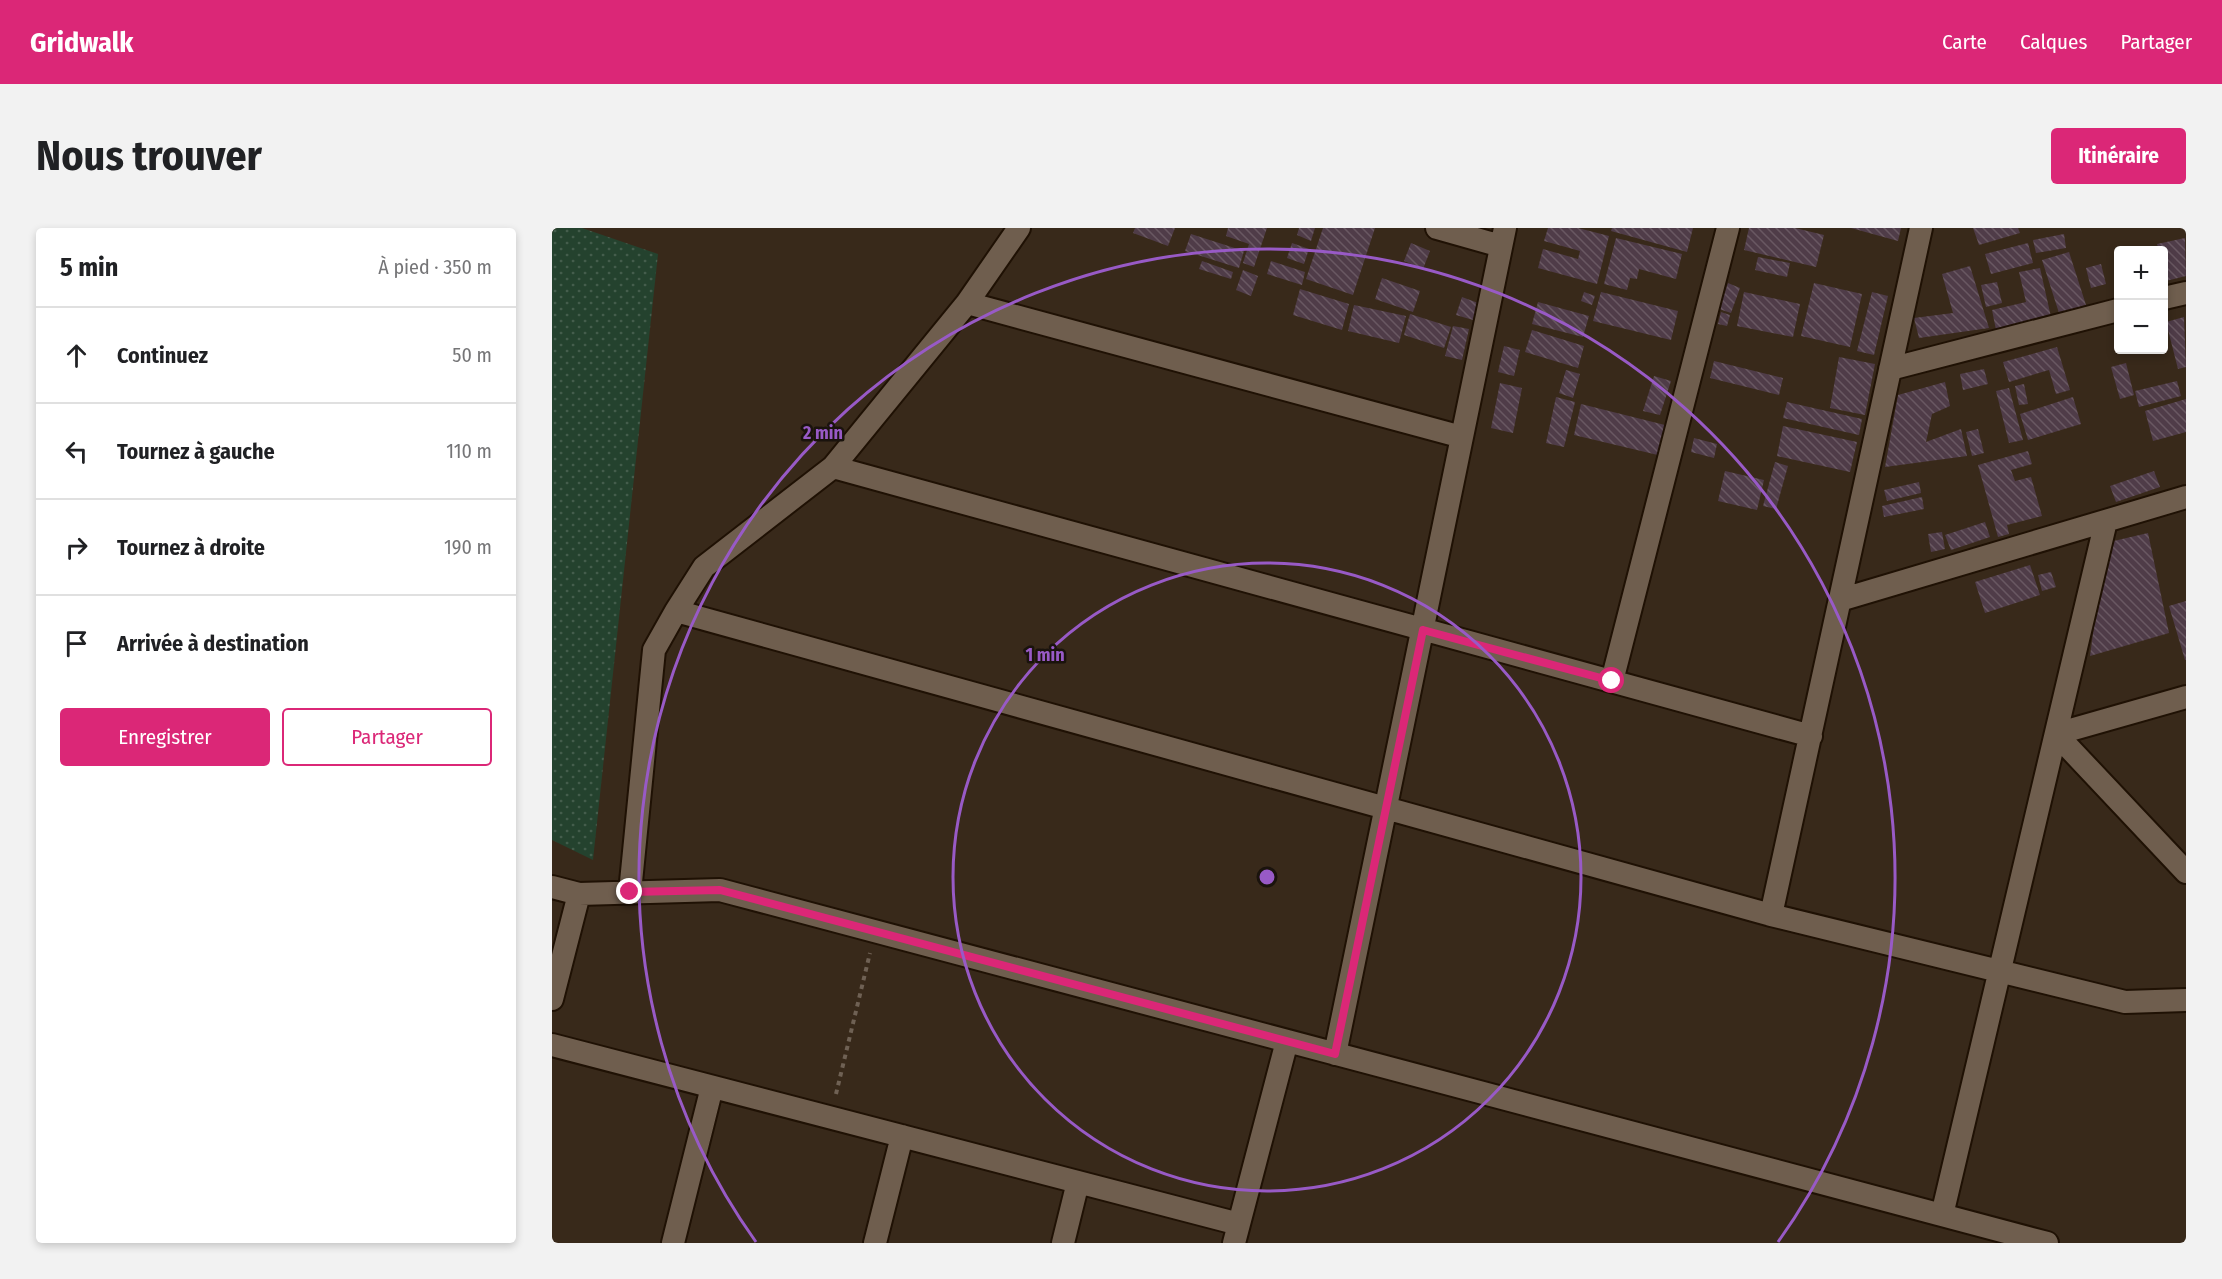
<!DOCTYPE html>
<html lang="fr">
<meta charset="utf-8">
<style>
:root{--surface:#fff;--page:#f2f2f2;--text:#202124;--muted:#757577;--line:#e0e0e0;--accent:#db2777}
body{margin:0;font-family:"Fira Sans Condensed",sans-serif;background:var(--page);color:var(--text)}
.controls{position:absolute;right:18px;top:18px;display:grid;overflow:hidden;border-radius:6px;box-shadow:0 3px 9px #0003}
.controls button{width:54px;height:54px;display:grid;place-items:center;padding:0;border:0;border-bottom:2px solid var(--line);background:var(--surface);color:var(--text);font:30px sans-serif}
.stop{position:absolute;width:18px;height:18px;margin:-14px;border:4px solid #db2777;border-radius:50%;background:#fff}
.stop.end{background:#db2777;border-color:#fff;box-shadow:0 2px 6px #0008}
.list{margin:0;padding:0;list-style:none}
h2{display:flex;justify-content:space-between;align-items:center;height:78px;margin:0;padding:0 24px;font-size:26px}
h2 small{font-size:20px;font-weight:400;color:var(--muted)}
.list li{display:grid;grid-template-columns:39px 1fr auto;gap:18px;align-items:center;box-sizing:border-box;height:96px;padding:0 24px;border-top:2px solid var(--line)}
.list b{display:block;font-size:22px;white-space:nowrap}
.list em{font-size:20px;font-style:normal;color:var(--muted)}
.actions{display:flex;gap:12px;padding:18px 24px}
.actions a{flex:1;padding:14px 0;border:2px solid var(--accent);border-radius:6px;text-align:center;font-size:21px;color:var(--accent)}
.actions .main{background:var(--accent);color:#fff}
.icon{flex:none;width:33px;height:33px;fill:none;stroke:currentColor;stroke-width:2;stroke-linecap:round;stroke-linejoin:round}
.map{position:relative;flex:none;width:1634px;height:1015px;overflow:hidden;border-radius:6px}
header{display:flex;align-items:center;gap:36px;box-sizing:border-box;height:84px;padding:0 30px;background:var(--accent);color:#fff}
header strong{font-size:28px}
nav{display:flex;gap:33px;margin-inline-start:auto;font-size:21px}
.intro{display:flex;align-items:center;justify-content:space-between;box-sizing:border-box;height:144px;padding:0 36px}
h1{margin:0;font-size:42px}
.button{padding:15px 27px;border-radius:6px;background:var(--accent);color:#fff;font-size:21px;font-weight:700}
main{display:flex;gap:36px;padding:0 36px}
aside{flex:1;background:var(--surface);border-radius:6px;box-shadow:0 3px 9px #0003}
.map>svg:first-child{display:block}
</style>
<header>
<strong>Gridwalk</strong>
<nav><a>Carte</a><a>Calques</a><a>Partager</a></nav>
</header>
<div class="intro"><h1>Nous trouver</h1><a class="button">Itinéraire</a></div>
<main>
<aside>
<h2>5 min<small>À pied · 350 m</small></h2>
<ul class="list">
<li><svg class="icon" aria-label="ahead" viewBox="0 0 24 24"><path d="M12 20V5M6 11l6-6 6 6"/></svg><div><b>Continuez</b></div><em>50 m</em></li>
<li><svg class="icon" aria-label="left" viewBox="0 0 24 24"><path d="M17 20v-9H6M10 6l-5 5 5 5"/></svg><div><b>Tournez à gauche</b></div><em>110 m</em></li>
<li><svg class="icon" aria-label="right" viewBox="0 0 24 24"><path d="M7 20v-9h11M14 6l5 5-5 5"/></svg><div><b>Tournez à droite</b></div><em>190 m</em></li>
<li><svg class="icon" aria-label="arrive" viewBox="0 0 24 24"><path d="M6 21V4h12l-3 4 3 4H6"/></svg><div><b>Arrivée à destination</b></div></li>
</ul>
<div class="actions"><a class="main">Enregistrer</a><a>Partager</a></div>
</aside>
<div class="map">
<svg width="1634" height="1015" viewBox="0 0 1634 1015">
<defs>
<pattern id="grass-dots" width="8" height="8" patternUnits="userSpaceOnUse" patternTransform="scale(1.5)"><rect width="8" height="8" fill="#24422e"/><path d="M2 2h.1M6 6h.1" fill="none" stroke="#445d4c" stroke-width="1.8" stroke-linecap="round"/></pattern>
<pattern id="building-back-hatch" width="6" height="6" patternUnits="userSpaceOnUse" patternTransform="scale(1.5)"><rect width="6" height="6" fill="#4f3c48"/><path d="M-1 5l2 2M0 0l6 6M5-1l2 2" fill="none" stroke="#695862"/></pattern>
</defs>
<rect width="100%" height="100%" fill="#38291a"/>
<!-- grass -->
<path fill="url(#grass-dots)" d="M0,0H30L106,26L41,632L0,612Z"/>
<!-- building -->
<path fill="url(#building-back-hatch)" d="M583,0H623L616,18L581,5Z
M676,0H715L702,39L691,35L697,16L674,8Z
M747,0H763L759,13L745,7Z
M771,0H823L801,67L754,51Z
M996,0H1026L1057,8L1045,56L986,40L991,21L1026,31L1028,23L992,13Z
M1060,0H1141L1135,24L1059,3Z
M1197,0H1243L1272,7L1264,39L1192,22Z
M1299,0H1349L1346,13Z
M1421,0H1466L1468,5L1427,17Z
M639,6L692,23L687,40L633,23Z
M1512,6L1514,20L1484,25L1481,12Z
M1064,10L1130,26L1124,51L1087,41L1085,51L1078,50L1075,62L1052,56Z
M1633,10L1634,48L1614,53L1612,22H1607L1605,16Z
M740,15L757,21L752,36L735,30Z
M859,15L878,23L871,41L852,33Z
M1476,15L1481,35L1439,46L1433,26Z
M1517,24L1534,77L1507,85L1490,32Z
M1206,29L1238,35L1235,49L1203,42Z
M650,33L681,44L679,51L647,41Z
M719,33L753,44L750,57L715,46Z
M1549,36L1554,56L1539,60L1534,40Z
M1418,38L1437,100L1367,110L1362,90L1401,85L1390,46Z
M1488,40L1499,89L1444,102L1440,82L1474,74L1467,44Z
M691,42L706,48L699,68L684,62Z
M830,50L868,63L861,84L823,71Z
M1445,54L1450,75L1434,79L1429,57Z
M1176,55L1188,60L1179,85L1167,81Z
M1262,55L1310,66L1298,119L1249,108Z
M748,61L797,76L790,102L741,87Z
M1032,64L1043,68L1040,77L1029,73Z
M1049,64L1126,83L1119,112L1041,93Z
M1192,64L1248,76L1241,109L1185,98Z
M1320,64L1336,68L1322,127L1305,123Z
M910,69L926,75L921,92L904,87Z
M986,74L1037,88L1031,109L980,96Z
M802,77L854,88L847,115L796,103Z
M1169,84L1178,87L1175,98L1166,96Z
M858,86L899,99L892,120L852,107Z
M1632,89L1634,139L1626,141L1614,94Z
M901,98L917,101L910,132L893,128Z
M980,102L1032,118L1026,140L973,124Z
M952,118L968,122L962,148L946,144Z
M1505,119L1518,162L1504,166L1497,142L1457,154L1451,134Z
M1287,129L1323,136L1313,187L1278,180Z
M1162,133L1231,150L1227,167L1158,150Z
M1574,135L1582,167L1568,171L1559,139Z
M1432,141L1436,156L1411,162L1408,146Z
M1014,142L1028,146L1021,170L1007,165Z
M1102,148L1119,153L1108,187L1091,183Z
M1625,153L1629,168L1587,179L1583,163Z
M1393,154L1398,178L1380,186L1374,214L1409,201L1415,228L1333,239L1346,167Z
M948,155L970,160L961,205L939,200Z
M1472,156L1476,176L1467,177L1463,158Z
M1457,160L1471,212L1457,215L1444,163Z
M1004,169L1023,174L1012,219L994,215Z
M1521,169L1529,196L1476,212L1468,186Z
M1634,171V204L1601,213L1593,183Z
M1235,174L1310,191L1307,207L1231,190Z
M1029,176L1117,198L1110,228L1022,207Z
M1231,198L1305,214L1298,244L1225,228Z
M1426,201L1432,225L1420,228L1414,204Z
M1142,210L1165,216L1162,230L1139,224Z
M1476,223L1480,236L1459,242L1463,253L1479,249L1490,288L1455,297L1457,306L1446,309L1426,237Z
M1223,234L1236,238L1224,281L1211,278Z
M1173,243L1212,252L1205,282L1166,273Z
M1602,243L1608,259L1564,274L1558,258Z
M1367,254L1369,265L1335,273L1332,262Z
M1370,269L1372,281L1332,289L1330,278Z
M1433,294L1438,309L1399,322L1393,307Z
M1390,304L1393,321L1379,324L1376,306Z
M1596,305L1617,405L1538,428L1553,315Z
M1478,337L1488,367L1433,385L1423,354Z
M1499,344L1504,359L1490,363L1486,347Z
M1634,373V432H1633L1617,378Z"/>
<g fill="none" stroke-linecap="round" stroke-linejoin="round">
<!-- street casing -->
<g stroke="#1f1104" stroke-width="26">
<path id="street" d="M885,0L949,18
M1612,70L1634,65
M415,75L910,209
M1338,141L1566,82
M281,239L1259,508
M1288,372L1634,269
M124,383L1219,687L1573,774L1634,772
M1060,453L1176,0
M1634,469L1504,506L1634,644
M0,659L27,666L168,662L1495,1015
M78,664L102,422L124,383L152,339L281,239L415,75L467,0
M1219,687L1369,0
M0,771L27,666
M0,817L687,996
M783,826L953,0
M1390,987L1554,293
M121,1015L160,859
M323,1015L350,908
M511,1015L526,954
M682,1015L735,813"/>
</g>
<!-- path -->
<path stroke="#6f6154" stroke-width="4" stroke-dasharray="4.5 4.5" stroke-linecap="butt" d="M284,866L318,725"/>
<!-- street -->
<use href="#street" stroke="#6f5e4e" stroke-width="22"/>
</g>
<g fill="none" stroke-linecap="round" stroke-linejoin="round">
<!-- route -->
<path stroke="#db2777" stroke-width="8" d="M78,664L168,662L783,826L871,402L1060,453"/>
</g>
<!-- distance rings -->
<g fill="none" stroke="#985ac6" stroke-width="3">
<circle cx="715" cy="649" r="314"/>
<path d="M204 1014A628 628 0 1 1 1226 1014"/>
</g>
<circle cx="715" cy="649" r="9" fill="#985ac6" stroke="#1a130d" stroke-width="3"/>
<g font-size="18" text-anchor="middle" font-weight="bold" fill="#985ac6" stroke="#1a130d" stroke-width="5" stroke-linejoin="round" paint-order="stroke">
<text x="271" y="211">2 min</text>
<text x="493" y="433">1 min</text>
</g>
</svg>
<div class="controls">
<button>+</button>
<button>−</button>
</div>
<div class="stop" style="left:1060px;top:453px"></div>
<div class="stop end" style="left:78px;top:664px"></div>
</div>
</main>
